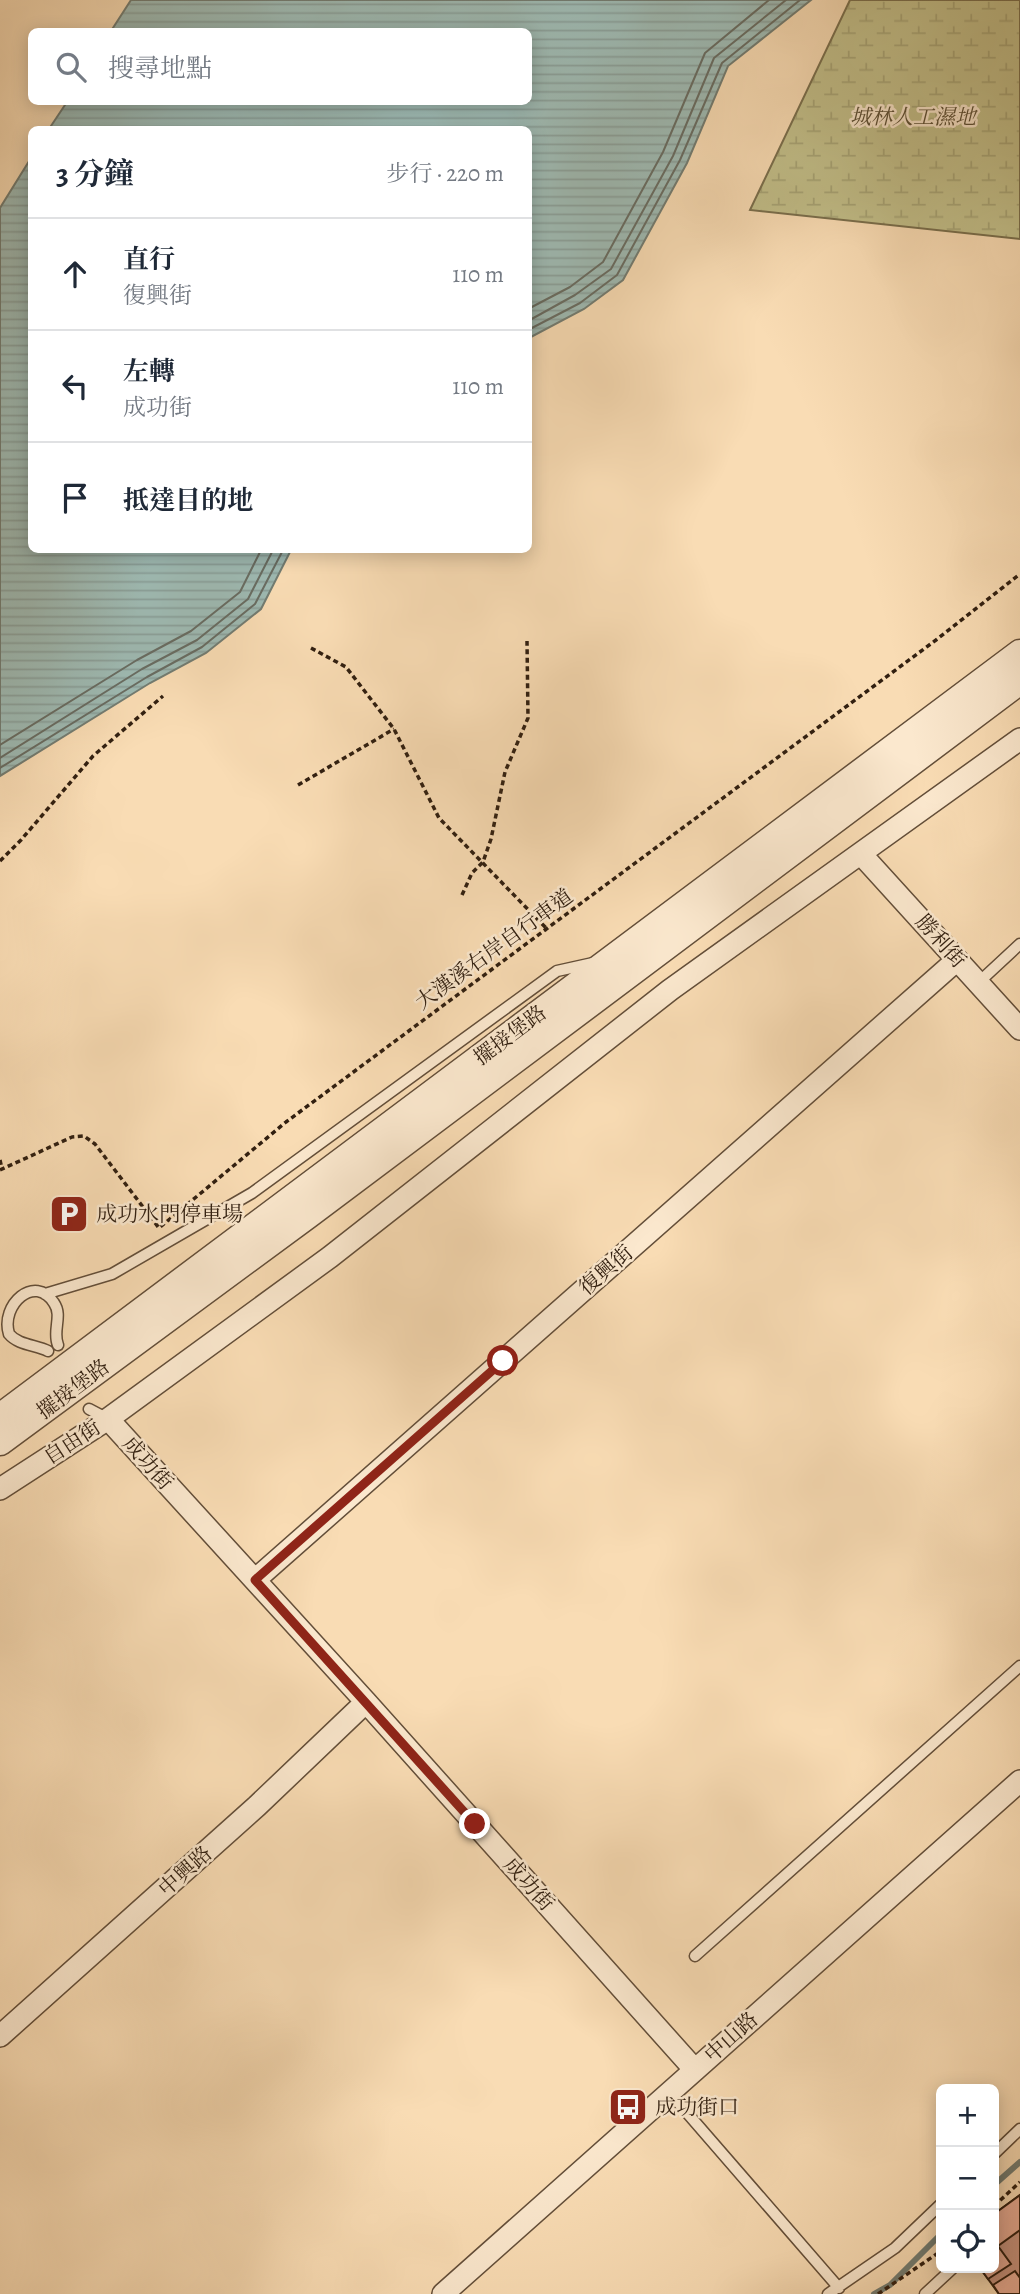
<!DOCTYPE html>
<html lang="zh-TW">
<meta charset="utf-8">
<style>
:root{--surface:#fff;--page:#f2f2f3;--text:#1f2937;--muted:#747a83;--line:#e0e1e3}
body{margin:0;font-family:Alegreya,"Noto Serif TC",serif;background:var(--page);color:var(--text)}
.controls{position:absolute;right:21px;bottom:21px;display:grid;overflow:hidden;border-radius:10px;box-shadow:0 4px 18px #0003}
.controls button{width:63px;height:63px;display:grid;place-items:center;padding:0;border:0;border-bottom:2px solid var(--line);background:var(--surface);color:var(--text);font:35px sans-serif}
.stop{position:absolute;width:21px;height:21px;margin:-16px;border:5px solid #8f2418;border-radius:50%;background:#fff}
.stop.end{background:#8f2418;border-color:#fff;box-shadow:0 2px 7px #0008}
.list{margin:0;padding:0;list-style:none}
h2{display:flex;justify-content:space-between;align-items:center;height:91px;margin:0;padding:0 28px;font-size:30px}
h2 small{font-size:23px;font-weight:400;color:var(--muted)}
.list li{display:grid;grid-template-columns:46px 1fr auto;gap:21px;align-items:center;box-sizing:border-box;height:112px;padding:0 28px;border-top:2px solid var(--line)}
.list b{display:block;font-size:26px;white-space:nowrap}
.list p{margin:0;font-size:23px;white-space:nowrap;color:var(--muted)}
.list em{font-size:23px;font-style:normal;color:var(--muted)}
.icon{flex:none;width:38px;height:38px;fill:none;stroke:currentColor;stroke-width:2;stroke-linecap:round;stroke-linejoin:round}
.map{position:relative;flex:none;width:1020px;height:2294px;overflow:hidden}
.search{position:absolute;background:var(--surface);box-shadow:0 4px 18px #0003;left:28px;top:28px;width:504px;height:77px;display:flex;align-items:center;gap:18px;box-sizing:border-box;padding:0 24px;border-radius:10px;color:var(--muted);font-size:26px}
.panel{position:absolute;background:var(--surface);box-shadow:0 4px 18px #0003;left:28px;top:126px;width:504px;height:427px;border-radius:10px}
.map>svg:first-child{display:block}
</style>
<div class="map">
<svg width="1020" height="2294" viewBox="0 0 1020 2294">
<defs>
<pattern id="wetland-marsh" width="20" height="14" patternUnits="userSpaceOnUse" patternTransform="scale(1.75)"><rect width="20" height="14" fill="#c2bf8a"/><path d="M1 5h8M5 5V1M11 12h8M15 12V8" fill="none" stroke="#a7a476"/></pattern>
<pattern id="water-rules" width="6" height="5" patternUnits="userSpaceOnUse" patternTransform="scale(1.75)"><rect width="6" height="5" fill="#9ebab3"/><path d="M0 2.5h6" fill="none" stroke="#899f99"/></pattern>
</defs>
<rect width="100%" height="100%" fill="#f9dcb4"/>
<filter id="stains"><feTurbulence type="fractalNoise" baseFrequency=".00286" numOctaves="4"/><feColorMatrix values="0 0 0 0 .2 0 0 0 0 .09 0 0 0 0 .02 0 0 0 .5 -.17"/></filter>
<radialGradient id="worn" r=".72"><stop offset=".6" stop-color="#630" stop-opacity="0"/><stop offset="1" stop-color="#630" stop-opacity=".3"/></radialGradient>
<!-- wetland -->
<path fill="url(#wetland-marsh)" stroke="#7a6f4d" stroke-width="2" d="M850,0H1020V239L750,210Z"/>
<!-- water -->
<path fill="url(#water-rules)" stroke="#727c72" stroke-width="2" d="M131,0H811L728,66L687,163L623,280L584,309L529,338L528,130L49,129L67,102H528V32L111,31Z
M31,158L32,550H291L261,609L206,653L150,683L0,776V208Z"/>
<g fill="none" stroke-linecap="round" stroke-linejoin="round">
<!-- shore -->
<path stroke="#686c62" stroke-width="2" d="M528,309L570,287L603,262L663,152L705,53L769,0
M528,321L575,295L611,269L673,156L714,58L786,0
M528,330L580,303L617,275L680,160L722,63L800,0
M0,745L137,660L191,631L240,592L261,550
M0,758L142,669L197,640L248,599L273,550
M0,768L147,677L202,647L255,604L283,550"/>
<!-- stream -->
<path stroke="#727c72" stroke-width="6" d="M994,2185L1020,2162
M874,2294L890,2285L941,2234"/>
<!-- service casing -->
<g stroke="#634e39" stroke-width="13">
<path id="service" d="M978,983L1020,944
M45,1294L112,1274L252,1193L557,971L593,963
M48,1351C36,1345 18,1345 9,1334C0,1305 35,1273 54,1303C63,1316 52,1331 58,1345
M89,1409L108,1419
M695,1956L1020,1666
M669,2092L839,2288
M994,2154L1020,2129
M828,2294L895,2248L941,2204
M925,2294L953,2268"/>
</g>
<!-- minor casing -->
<g stroke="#634e39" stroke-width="24">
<path id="minor" d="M861,854L1020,1029
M108,1419L366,1702L695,2070
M0,1489L108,1419L330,1257L670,990L1020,739
M255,1580L957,960
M0,2036L257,1806L366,1702
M443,2294L1020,1781"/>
</g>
<!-- tertiary casing -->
<g stroke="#634e39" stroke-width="29">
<path id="tertiary" d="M0,1417L1020,653
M0,1442L308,1215L1020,681"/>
</g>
<!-- path -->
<path stroke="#311f10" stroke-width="3.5" stroke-dasharray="5 3.5" stroke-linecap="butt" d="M311,648L346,667L394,729L439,818L548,930
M298,785L394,729
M0,861L21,840L93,756L163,696
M462,895L472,873L483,862L491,839L505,772L528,718L527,641
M0,1160L2,1169
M0,1170L72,1137L84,1136L95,1144L159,1228L286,1122L936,640L1020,574
M994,2206L1020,2182
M878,2294L941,2251"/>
<!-- service -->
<use href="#service" stroke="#fbe8ce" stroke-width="10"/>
<!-- minor -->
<use href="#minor" stroke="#fbe8ce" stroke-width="21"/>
<!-- tertiary -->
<use href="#tertiary" stroke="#fbe8ce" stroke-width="26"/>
</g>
<!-- wall -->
<path fill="#c89480" stroke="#311f10" stroke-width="2" d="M1020,2195V2275L999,2294L980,2268L994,2214Z"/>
<!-- building -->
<path fill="#e8ac95" stroke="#311f10" stroke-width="2" d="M1020,2195V2230L998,2246L1011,2264L988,2279L980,2268H994V2214Z
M1015,2271L1020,2278V2294H999L993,2285Z"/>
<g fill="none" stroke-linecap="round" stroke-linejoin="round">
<!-- route -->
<path stroke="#8f2418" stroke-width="9" d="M475,1824L255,1580L503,1361"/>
</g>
<!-- icons -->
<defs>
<g id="parking-square" transform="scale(2.0125)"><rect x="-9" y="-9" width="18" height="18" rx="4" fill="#8f2418" stroke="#fbe8ce"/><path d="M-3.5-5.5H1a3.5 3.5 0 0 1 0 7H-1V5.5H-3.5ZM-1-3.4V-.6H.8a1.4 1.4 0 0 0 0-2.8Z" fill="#fff"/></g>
<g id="bus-square" transform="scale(2.0125)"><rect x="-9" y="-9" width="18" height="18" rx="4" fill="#8f2418" stroke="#fbe8ce"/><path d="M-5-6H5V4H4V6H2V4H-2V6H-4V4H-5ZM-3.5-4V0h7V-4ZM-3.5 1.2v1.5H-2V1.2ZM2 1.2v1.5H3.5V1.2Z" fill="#fff"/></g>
</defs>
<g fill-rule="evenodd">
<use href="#parking-square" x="69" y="1214"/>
<use href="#bus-square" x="628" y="2107"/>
</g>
<g text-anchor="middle" stroke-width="5" stroke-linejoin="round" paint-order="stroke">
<!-- park labels -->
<g font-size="21" font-style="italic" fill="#5c4f35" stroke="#fbe8ce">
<text x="913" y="124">城林人工濕地</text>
</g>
<!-- street labels -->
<g font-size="21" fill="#311f10" stroke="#fbe8ce">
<text transform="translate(941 941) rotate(48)" y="7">勝利街</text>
<text transform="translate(494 949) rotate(-36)" y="7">大漢溪右岸自行車道</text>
<text transform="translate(510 1035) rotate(-37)" y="7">擺接堡路</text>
<text transform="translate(606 1270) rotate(-41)" y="7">復興街</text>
<text transform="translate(73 1389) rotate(-37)" y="7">擺接堡路</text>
<text transform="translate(72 1442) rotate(-33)" y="7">自由街</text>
<text transform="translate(148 1463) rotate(48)" y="7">成功街</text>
<text transform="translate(185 1871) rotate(-42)" y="7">中興路</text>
<text transform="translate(529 1884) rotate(48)" y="7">成功街</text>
<text transform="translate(731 2037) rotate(-42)" y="7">中山路</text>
</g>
<!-- poi labels -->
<g font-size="21" fill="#311f10" stroke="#fbe8ce" text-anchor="start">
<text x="96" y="1221">成功水門停車場</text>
<text x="655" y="2114">成功街口</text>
</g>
</g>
<rect width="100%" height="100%" filter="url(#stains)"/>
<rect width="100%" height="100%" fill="url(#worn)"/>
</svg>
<div class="controls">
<button>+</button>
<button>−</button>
<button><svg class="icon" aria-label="locate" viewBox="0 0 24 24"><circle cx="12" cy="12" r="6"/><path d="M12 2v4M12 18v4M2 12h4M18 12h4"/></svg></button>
</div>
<div class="stop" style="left:503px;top:1361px"></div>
<div class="stop end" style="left:475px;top:1824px"></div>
<div class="search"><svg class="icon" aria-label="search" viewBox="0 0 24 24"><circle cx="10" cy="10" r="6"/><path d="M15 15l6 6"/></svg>搜尋地點</div>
<section class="panel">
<h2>3 分鐘<small>步行 · 220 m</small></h2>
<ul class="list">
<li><svg class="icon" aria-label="ahead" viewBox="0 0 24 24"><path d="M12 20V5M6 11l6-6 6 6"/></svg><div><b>直行</b><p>復興街</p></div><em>110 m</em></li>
<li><svg class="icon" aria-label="left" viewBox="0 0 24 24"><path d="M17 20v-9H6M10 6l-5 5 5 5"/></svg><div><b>左轉</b><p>成功街</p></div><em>110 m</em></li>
<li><svg class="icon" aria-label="arrive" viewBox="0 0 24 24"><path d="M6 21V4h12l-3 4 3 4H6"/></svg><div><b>抵達目的地</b></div></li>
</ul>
</section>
</div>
